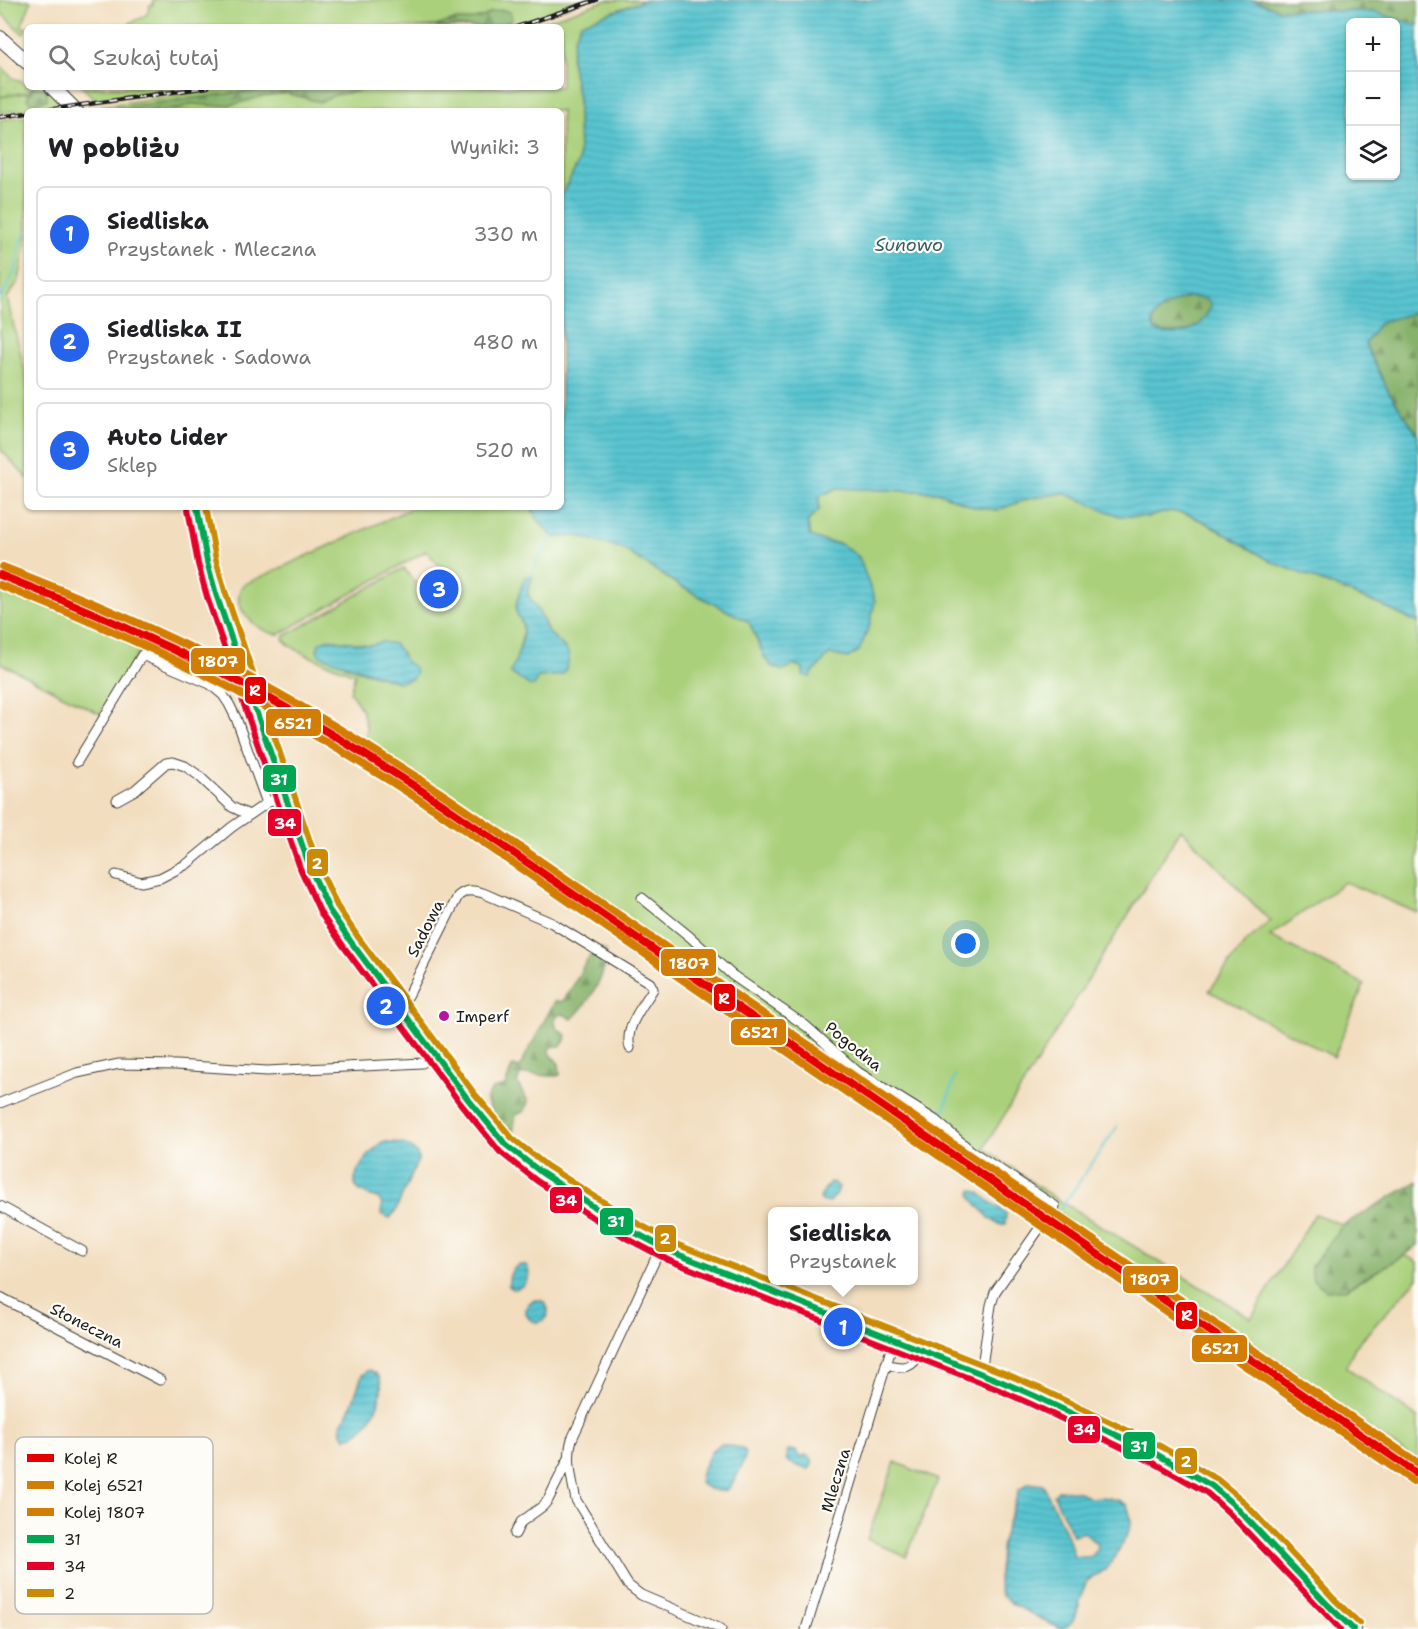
<!DOCTYPE html>
<html lang="pl">
<meta charset="utf-8">
<style>
:root{--surface:#fff;--page:#f2f2f2;--text:#202124;--muted:#757577;--line:#e0e0e0;--accent:#2563eb}
body{margin:0;font-family:"Shantell Sans",sans-serif;background:var(--page);color:var(--text)}
.controls{position:absolute;right:18px;top:18px;display:grid;overflow:hidden;border-radius:9px;box-shadow:0 2px 4px #0004}
.controls button{width:54px;height:54px;display:grid;place-items:center;padding:0;border:0;border-bottom:2px solid var(--line);background:var(--surface);color:var(--text);font:30px sans-serif}
.you{position:absolute;left:966px;top:944px;width:21px;height:21px;margin:-15px;border:4px solid #fff;border-radius:50%;background:#1a73e8;box-shadow:0 0 0 9px #1a73e833}
.badge{display:grid;place-items:center;width:39px;height:39px;border-radius:50%;background:var(--accent);color:#fff;font-size:20px;font-weight:700}
.pin{position:absolute;translate:-50% -50%;border:3px solid #fff;box-shadow:0 2px 6px #0006}
.popup{position:absolute;left:768px;top:1207px;width:150px;height:78px;box-sizing:border-box;display:grid;place-content:center;border-radius:9px;background:var(--surface);filter:drop-shadow(0 2px 4px #0005);font-size:20px;white-space:nowrap;color:var(--muted)}
.popup b{font-size:22px;color:var(--text)}
.popup::after{content:'';position:absolute;left:50%;top:100%;margin-left:-12px;border:12px solid transparent;border-top-color:var(--surface)}
.list{margin:0;padding:0;list-style:none}
h2{display:flex;justify-content:space-between;align-items:center;height:78px;margin:0;padding:0 24px;font-size:26px}
h2 small{font-size:20px;font-weight:400;color:var(--muted)}
.list li{display:grid;grid-template-columns:39px 1fr auto;gap:18px;align-items:center;box-sizing:border-box;height:96px;margin:0 12px 12px;padding:0 12px;border:2px solid var(--line);border-radius:9px}
.list b{display:block;font-size:22px;white-space:nowrap}
.list p{margin:0;font-size:20px;white-space:nowrap;color:var(--muted)}
.list em{font-size:20px;font-style:normal;color:var(--muted)}
.icon{flex:none;width:33px;height:33px;fill:none;stroke:currentColor;stroke-width:2;stroke-linecap:round;stroke-linejoin:round}
.map{position:relative;flex:none;width:1418px;height:1629px;overflow:hidden}
.search{position:absolute;background:var(--surface);box-shadow:0 2px 4px #0004;left:24px;top:24px;width:540px;height:66px;display:flex;align-items:center;gap:15px;box-sizing:border-box;padding:0 21px;border-radius:9px;color:var(--muted);font-size:22px}
.panel{position:absolute;background:var(--surface);box-shadow:0 2px 4px #0004;left:24px;top:108px;width:540px;height:402px;border-radius:9px}
.map>svg:first-child{display:block}
</style>
<div class="map">
<svg width="1418" height="1629" viewBox="0 0 1418 1629">
<defs>
<pattern id="forest-firs" width="22" height="20" patternUnits="userSpaceOnUse" patternTransform="scale(1.5)"><rect width="22" height="20" fill="#87b26b"/><path d="M5 1l3.5 6h-7zM16 11l3.5 6h-7z" fill="#6e9057"/></pattern>
<pattern id="park-dots" width="8" height="8" patternUnits="userSpaceOnUse" patternTransform="scale(1.5)"><rect width="8" height="8" fill="#aad07b"/><path d="M2 2h.1M6 6h.1" fill="none" stroke="#92b26a" stroke-width="1.8" stroke-linecap="round"/></pattern>
<pattern id="water-rules" width="6" height="5" patternUnits="userSpaceOnUse" patternTransform="scale(1.5)"><rect width="6" height="5" fill="#58c4d0"/><path d="M0 2.5h6" fill="none" stroke="#4ca8b2"/></pattern>
</defs>
<rect width="100%" height="100%" fill="#fdfcf7"/>
<filter id="ink" filterUnits="userSpaceOnUse"><feTurbulence type="fractalNoise" baseFrequency=".0167" numOctaves="2"/><feDisplacementMap in="SourceGraphic" scale="12" xChannelSelector="R" yChannelSelector="G"/><feConvolveMatrix kernelMatrix="1 2 1 2 8 2 1 2 1" color-interpolation-filters="sRGB"/></filter>
<filter id="wash" filterUnits="userSpaceOnUse"><feTurbulence type="fractalNoise" baseFrequency=".008" numOctaves="4" result="noise"/><feDisplacementMap in="SourceGraphic" scale="24" xChannelSelector="R" yChannelSelector="G"/><feGaussianBlur stdDeviation="1.35" result="paint"/><feColorMatrix in="noise" values="0 0 0 0 0 0 0 0 0 0 0 0 0 0 0 0 0 1.4 0 .05"/><feComposite in="paint" operator="in"/></filter>
<g filter="url(#wash)">
<rect width="100%" height="100%" fill="#f2ddbe"/>
<!-- grass -->
<path fill="#aad07b" stroke="#63764c" stroke-width="1.5" fill-rule="evenodd" d="M0,0H29L31,2L21,27H27L23,34L0,12Z
M153,0H587L508,27H128L131,22C141,18 149,17 150,5H153Z
M607,0H645L581,23L571,59L578,99L579,161L561,197V111H106L102,106L231,87H561V27H527Z
M33,87H47L63,104L0,113V97L31,92L29,89Z
M82,87H186L96,100Z
M27,116V237L19,281L7,298L27,380V478L0,449V120Z
M837,488L937,492L974,507L997,510L1031,498L1064,493L1081,499L1148,517L1171,511L1189,515L1418,623V913L1345,882L1270,936L1364,984L1334,1057L1209,991L1245,943L1270,921L1181,829L984,1148L1047,1193L1251,1318L1315,1214L1343,1225L1311,1267L1346,1289L1405,1255L1418,1262V1278L1355,1347L1346,1367L1418,1418V1462L1197,1309L1059,1217L1055,1223L361,748L367,730L362,710L350,692L355,674C338,667 293,653 283,639L285,636L404,568L430,603L456,583L426,551L280,634C259,635 227,605 243,585L414,507H531L539,521L554,537L579,536L623,549L680,586L749,622L765,658L815,670L830,654L848,658L841,544L824,541L811,537L807,522L819,510V497ZM533,576L528,589V595L539,612L548,632L565,648L561,675L538,677L536,679L518,654C520,644 524,634 522,624C521,618 517,616 516,611C515,597 525,587 533,576ZM328,639L369,645L401,652L405,661L398,682L346,666Z
M0,582L148,638L100,714L0,663Z
M895,1462L938,1480L906,1557L867,1539Z"/>
<!-- forest -->
<path fill="url(#forest-firs)" stroke="#526744" stroke-width="1.5" d="M1252,0H1418V25L1373,12L1278,9Z
M503,10L510,12L512,18L511,21L490,27H418L436,26L454,20H469L483,17L491,12Z
M36,87H43L47,93V100L36,103L30,102L27,99L29,93L32,92L30,89Z
M278,87H371L363,90L335,95L320,102L286,93L260,97L236,104L218,106L191,104L178,109L158,111H110L111,109Z
M1188,297L1207,298L1212,306C1201,331 1180,338 1155,331C1145,311 1173,302 1188,297Z
M1418,312V435L1389,392L1365,344L1380,322Z
M600,948L606,951C607,976 589,1002 572,1019L563,1014L556,1016C553,1026 557,1029 565,1034L566,1039L561,1046H556L549,1048V1052L559,1064L560,1075C551,1079 532,1072 520,1075L517,1083L528,1101L525,1111L516,1115L513,1132L507,1133L496,1121L486,1100L492,1089L505,1086C509,1078 508,1074 513,1066L519,1068L555,1001L560,1002C572,996 581,965 592,953C594,951 597,950 600,948Z
M1418,1181V1245L1405,1255L1345,1289L1328,1291L1313,1280L1311,1267L1343,1225Z"/>
<!-- park -->
<path fill="url(#park-dots)" stroke="#63764c" stroke-width="1.5" d="M0,65L14,79L20,80L32,91L0,97Z"/>
<!-- water -->
<path fill="url(#water-rules)" stroke="#3a7076" stroke-width="1.5" fill-rule="evenodd" d="M645,0H1252L1278,9L1373,12L1418,25V312L1380,322L1365,344L1389,392L1418,435V623L1382,606L1270,561L1207,523L1189,515L1171,511L1148,517L1119,516L1064,493L1031,498L997,510L974,507L937,492L837,488L819,497V510L807,522L810,536L824,541L841,544L859,557L875,601L870,625L859,651L848,658L830,654L815,670L810,677L803,675V668L794,664L790,668L782,670L771,666L765,658L749,622L680,586L623,549L579,536L553,537L539,521L531,507H561V197L579,161L578,99L571,59L574,39L581,23ZM1350,22H1396V176H1350ZM1188,297L1207,299L1211,306C1201,331 1180,338 1155,331C1145,311 1173,302 1188,297Z
M532,575L533,576L528,589V595L539,612L548,632L565,648L569,655L568,663L564,673L561,675L538,677L534,686H531L510,673C516,659 524,643 523,627C523,621 519,619 517,614C513,606 522,585 525,577Z
M328,639L369,645L382,642L394,644L401,652L405,661L414,667L416,672L412,679L399,682L320,656L317,650L319,643Z
M382,1142C396,1141 414,1144 419,1158L395,1212L390,1218L381,1214L382,1205L379,1199C373,1196 362,1194 358,1189C346,1177 373,1150 382,1142Z
M830,1182L834,1183L839,1187L836,1195L829,1203L822,1201L820,1198L826,1187Z
M972,1190C981,1192 983,1196 989,1201C996,1207 1000,1206 1006,1214L1005,1224L1001,1225L989,1218L972,1198L971,1195Z
M519,1265H526C533,1275 525,1289 513,1289L509,1286C508,1277 511,1269 519,1265Z
M526 1311a11 11 0 1 1 22 0a11 11 0 1 1-22 0Z
M369,1370C397,1376 372,1434 346,1438L342,1434L341,1424L350,1410L362,1375Z
M721,1444L741,1448L746,1452C745,1460 742,1466 738,1474C731,1487 727,1496 710,1489C705,1487 700,1485 700,1480C699,1474 704,1467 706,1462C710,1454 712,1448 721,1444Z
M788,1450L796,1451L800,1458L806,1455L812,1459V1465L809,1469H806L788,1462L786,1458Z
M1029,1483L1043,1485L1068,1537L1074,1557H1090L1097,1549L1096,1542L1092,1540L1084,1532L1073,1535L1054,1495L1058,1490L1080,1492L1090,1498L1102,1497L1118,1500L1127,1505C1129,1511 1131,1518 1131,1524C1130,1531 1112,1564 1106,1569C1101,1574 1092,1575 1087,1582C1077,1598 1082,1622 1061,1629L1014,1605L1001,1595L998,1581L1002,1541L1019,1490Z"/>
<g fill="none" stroke-linecap="round" stroke-linejoin="round">
<!-- stream -->
<path stroke="#58c4d0" stroke-width="2" d="M0,300L16,269L20,244L27,231
M532,575L537,561L553,537
M66,593L161,636L231,671
M110,625L134,636
M262,701L332,744L333,741
M367,738L362,745L441,796
M332,744L456,820
M543,880L847,1090
M565,882L806,1047L810,1046L854,1074
M938,1118L945,1107L955,1075
M922,1143L920,1144L1036,1221
M1056,1217L1057,1214L1117,1127
M1059,1221L1418,1467
M1049,1230L1418,1481"/>
</g>
</g>
<g filter="url(#ink)">
<g fill="none" stroke-linecap="round" stroke-linejoin="round">
<!-- street casing -->
<g stroke="#3c3934" stroke-width="11">
<path id="street" d="M77,762L142,655L210,684L223,695L229,704L236,718L267,803L284,795
M117,800L135,790L166,763L173,762L185,766L198,775L232,807L249,815
M116,875L141,882L160,878L187,864L232,827L267,803
M642,898L689,936L732,975L806,1026L858,1072L935,1120L970,1150L1055,1206L995,1292L991,1305L981,1373
M398,1004L404,1002L409,994L458,896C467,889 472,890 483,893L552,923L650,983L653,989C643,1006 624,1027 630,1048
M0,1103L77,1073L119,1064L176,1065L267,1071L403,1064L422,1063L436,1055
M0,1206L82,1251
M661,1247L572,1439C566,1458 572,1480 576,1500L628,1585L641,1595L721,1629
M0,1297L160,1380
M886,1364C905,1370 913,1368 922,1350
M515,1534L521,1522L543,1506L548,1500L569,1458
M806,1629L894,1339"/>
</g>
<!-- secondary casing -->
<g stroke="#3c3934" stroke-width="16">
<path id="secondary" d="M0,38L27,62
M52,87L76,111
M197,507L207,562L216,594L309,865L329,910L351,942L467,1098L493,1131L506,1145L542,1173L597,1209L630,1230L672,1252L1000,1381L1035,1396L1158,1455L1212,1486L1234,1505L1328,1605L1353,1629"/>
</g>
<!-- street -->
<use href="#street" stroke="#fff" stroke-width="9"/>
<!-- secondary -->
<use href="#secondary" stroke="#fff" stroke-width="14"/>
<!-- rail casing -->
<g stroke="#1c1c1c" stroke-width="4.5">
<path id="rail" d="M517,27L596,0
M40,111L208,87
M0,117L27,113"/>
</g>
<!-- rail -->
<use href="#rail" stroke="#fdfcf7" stroke-width="2" stroke-dasharray="7" stroke-linecap="butt"/>
<!-- bus-1 casing -->
<g stroke="#fdfcf7" stroke-width="10">
<path id="bus-1" d="M197,507L207,562L216,594L309,865L329,910L351,942L467,1098L506,1145L542,1173L597,1209L630,1230L672,1252L1000,1381L1035,1396L1158,1455L1212,1486L1234,1505L1328,1605L1353,1629"/>
</g>
<!-- bus-2 casing -->
<g stroke="#fdfcf7" stroke-width="10">
<path id="bus-2" d="M188,509L198,564L207,597L300,868L321,914L344,947L460,1103L500,1152L537,1181L592,1217L626,1238L668,1260L997,1389L1031,1404L1154,1463L1207,1493L1228,1512L1340,1629"/>
</g>
<!-- bus-3 casing -->
<g stroke="#fdfcf7" stroke-width="10">
<path id="bus-3" d="M206,507L216,560L225,591L317,862L337,906L358,937L474,1093L512,1138L547,1166L635,1222L676,1244L1004,1373L1039,1388L1162,1447L1217,1479L1241,1499L1334,1599L1359,1623"/>
</g>
<!-- bus-1 -->
<use href="#bus-1" stroke="#00a651" stroke-width="6"/>
<!-- bus-2 -->
<use href="#bus-2" stroke="#e4002b" stroke-width="6"/>
<!-- bus-3 -->
<use href="#bus-3" stroke="#cb8a06" stroke-width="6"/>
<!-- rail-1 casing -->
<g stroke="#fdfcf7" stroke-width="12">
<path id="rail-1" d="M0,575C77,605 152,638 226,675C301,714 372,758 442,804L1418,1474"/>
</g>
<!-- rail-2 casing -->
<g stroke="#fdfcf7" stroke-width="12">
<path id="rail-2" d="M0,585C77,615 152,647 225,685C298,724 368,766 437,811L1413,1481"/>
</g>
<!-- rail-3 casing -->
<g stroke="#fdfcf7" stroke-width="12">
<path id="rail-3" d="M3,567C81,597 158,630 232,668C306,707 377,751 447,797L1418,1463"/>
</g>
<!-- rail-1 -->
<use href="#rail-1" stroke="#e50000" stroke-width="8"/>
<!-- rail-2 -->
<use href="#rail-2" stroke="#d27d06" stroke-width="8"/>
<!-- rail-3 -->
<use href="#rail-3" stroke="#d27d06" stroke-width="8"/>
</g>
</g>
<!-- markers -->
<circle fill="#b5179e" stroke="#fdfcf7" stroke-width="2" cx="444" cy="1016" r="6"/>
<g text-anchor="middle" stroke-width="4.5" stroke-linejoin="round" paint-order="stroke">
<!-- street labels -->
<g font-size="16" fill="#1c1c1c" stroke="#fdfcf7">
<text transform="translate(425 928) rotate(-63)" y="6">Sadowa</text>
<text transform="translate(854 1046) rotate(39)" y="6">Pogodna</text>
<text transform="translate(87 1325) rotate(27)" y="6">Słoneczna</text>
<text transform="translate(835 1480) rotate(-73)" y="6">Mleczna</text>
</g>
<!-- poi labels -->
<g font-size="16" fill="#1c1c1c" stroke="#fdfcf7" text-anchor="start">
<text x="456" y="1022">Imperf</text>
</g>
<!-- water labels -->
<g font-size="18" font-style="italic" fill="#345f64" stroke="#fdfcf7">
<text x="909" y="251">Sunowo</text>
</g>
</g>
<!-- legend -->
<rect x="15" y="1437" width="198" height="177" rx="9" fill="#fdfcf7" stroke="#bab9b5" stroke-width="1.5"/>
<rect x="27" y="1454" width="27" height="8" fill="#e50000"/>
<rect x="27" y="1481" width="27" height="8" fill="#d27d06"/>
<rect x="27" y="1508" width="27" height="8" fill="#d27d06"/>
<rect x="27" y="1535" width="27" height="8" fill="#00a651"/>
<rect x="27" y="1562" width="27" height="8" fill="#e4002b"/>
<rect x="27" y="1589" width="27" height="8" fill="#cb8a06"/>
<g font-size="16" fill="#1c1c1c">
<text x="64" y="1464">Kolej R</text>
<text x="64" y="1491">Kolej 6521</text>
<text x="64" y="1518">Kolej 1807</text>
<text x="64" y="1545">31</text>
<text x="64" y="1572">34</text>
<text x="64" y="1599">2</text>
</g>
<g stroke="#fdfcf7" stroke-width="2">
<rect x="190" y="647" width="56" height="28" rx="6" fill="#d27d06"/>
<rect x="244" y="676" width="23" height="29" rx="6" fill="#e50000"/>
<rect x="265" y="708" width="57" height="29" rx="6" fill="#d27d06"/>
<rect x="262" y="764" width="35" height="29" rx="6" fill="#00a651"/>
<rect x="267" y="808" width="35" height="29" rx="6" fill="#e4002b"/>
<rect x="306" y="848" width="23" height="29" rx="6" fill="#cb8a06"/>
<rect x="660" y="948" width="57" height="29" rx="6" fill="#d27d06"/>
<rect x="713" y="983" width="23" height="29" rx="6" fill="#e50000"/>
<rect x="730" y="1018" width="57" height="28" rx="6" fill="#d27d06"/>
<rect x="549" y="1186" width="34" height="28" rx="6" fill="#e4002b"/>
<rect x="599" y="1207" width="35" height="29" rx="6" fill="#00a651"/>
<rect x="654" y="1224" width="23" height="29" rx="6" fill="#cb8a06"/>
<rect x="1122" y="1265" width="57" height="29" rx="6" fill="#d27d06"/>
<rect x="1175" y="1301" width="23" height="29" rx="6" fill="#e50000"/>
<rect x="1191" y="1334" width="57" height="29" rx="6" fill="#d27d06"/>
<rect x="1067" y="1415" width="34" height="29" rx="6" fill="#e4002b"/>
<rect x="1122" y="1431" width="34" height="29" rx="6" fill="#00a651"/>
<rect x="1174" y="1447" width="24" height="28" rx="6" fill="#cb8a06"/>
</g>
<g font-size="16" text-anchor="middle" font-weight="bold" fill="#fff">
<text x="218" y="667">1807</text>
<text x="255" y="696">R</text>
<text x="293" y="729">6521</text>
<text x="279" y="785">31</text>
<text x="285" y="829">34</text>
<text x="317" y="869">2</text>
<text x="689" y="969">1807</text>
<text x="724" y="1004">R</text>
<text x="759" y="1038">6521</text>
<text x="566" y="1206">34</text>
<text x="616" y="1227">31</text>
<text x="665" y="1244">2</text>
<text x="1150" y="1285">1807</text>
<text x="1187" y="1321">R</text>
<text x="1220" y="1354">6521</text>
<text x="1084" y="1435">34</text>
<text x="1139" y="1452">31</text>
<text x="1186" y="1467">2</text>
</g>
</svg>
<div class="controls">
<button>+</button>
<button>−</button>
<button><svg class="icon" aria-label="layers" viewBox="0 0 24 24"><path d="M12 4l9 5-9 5-9-5zM3 14l9 5 9-5"/></svg></button>
</div>
<div class="you"></div>
<div class="pin badge" style="left:843px;top:1327px">1</div>
<div class="popup"><b>Siedliska</b>Przystanek</div>
<div class="pin badge" style="left:386px;top:1006px">2</div>
<div class="pin badge" style="left:439px;top:589px">3</div>
<div class="search"><svg class="icon" aria-label="search" viewBox="0 0 24 24"><circle cx="10" cy="10" r="6"/><path d="M15 15l6 6"/></svg>Szukaj tutaj</div>
<section class="panel">
<h2>W pobliżu<small>Wyniki: 3</small></h2>
<ul class="list">
<li><span class="badge">1</span><div><b>Siedliska</b><p>Przystanek · Mleczna</p></div><em>330 m</em></li>
<li><span class="badge">2</span><div><b>Siedliska II</b><p>Przystanek · Sadowa</p></div><em>480 m</em></li>
<li><span class="badge">3</span><div><b>Auto Lider</b><p>Sklep</p></div><em>520 m</em></li>
</ul>
</section>
</div>
